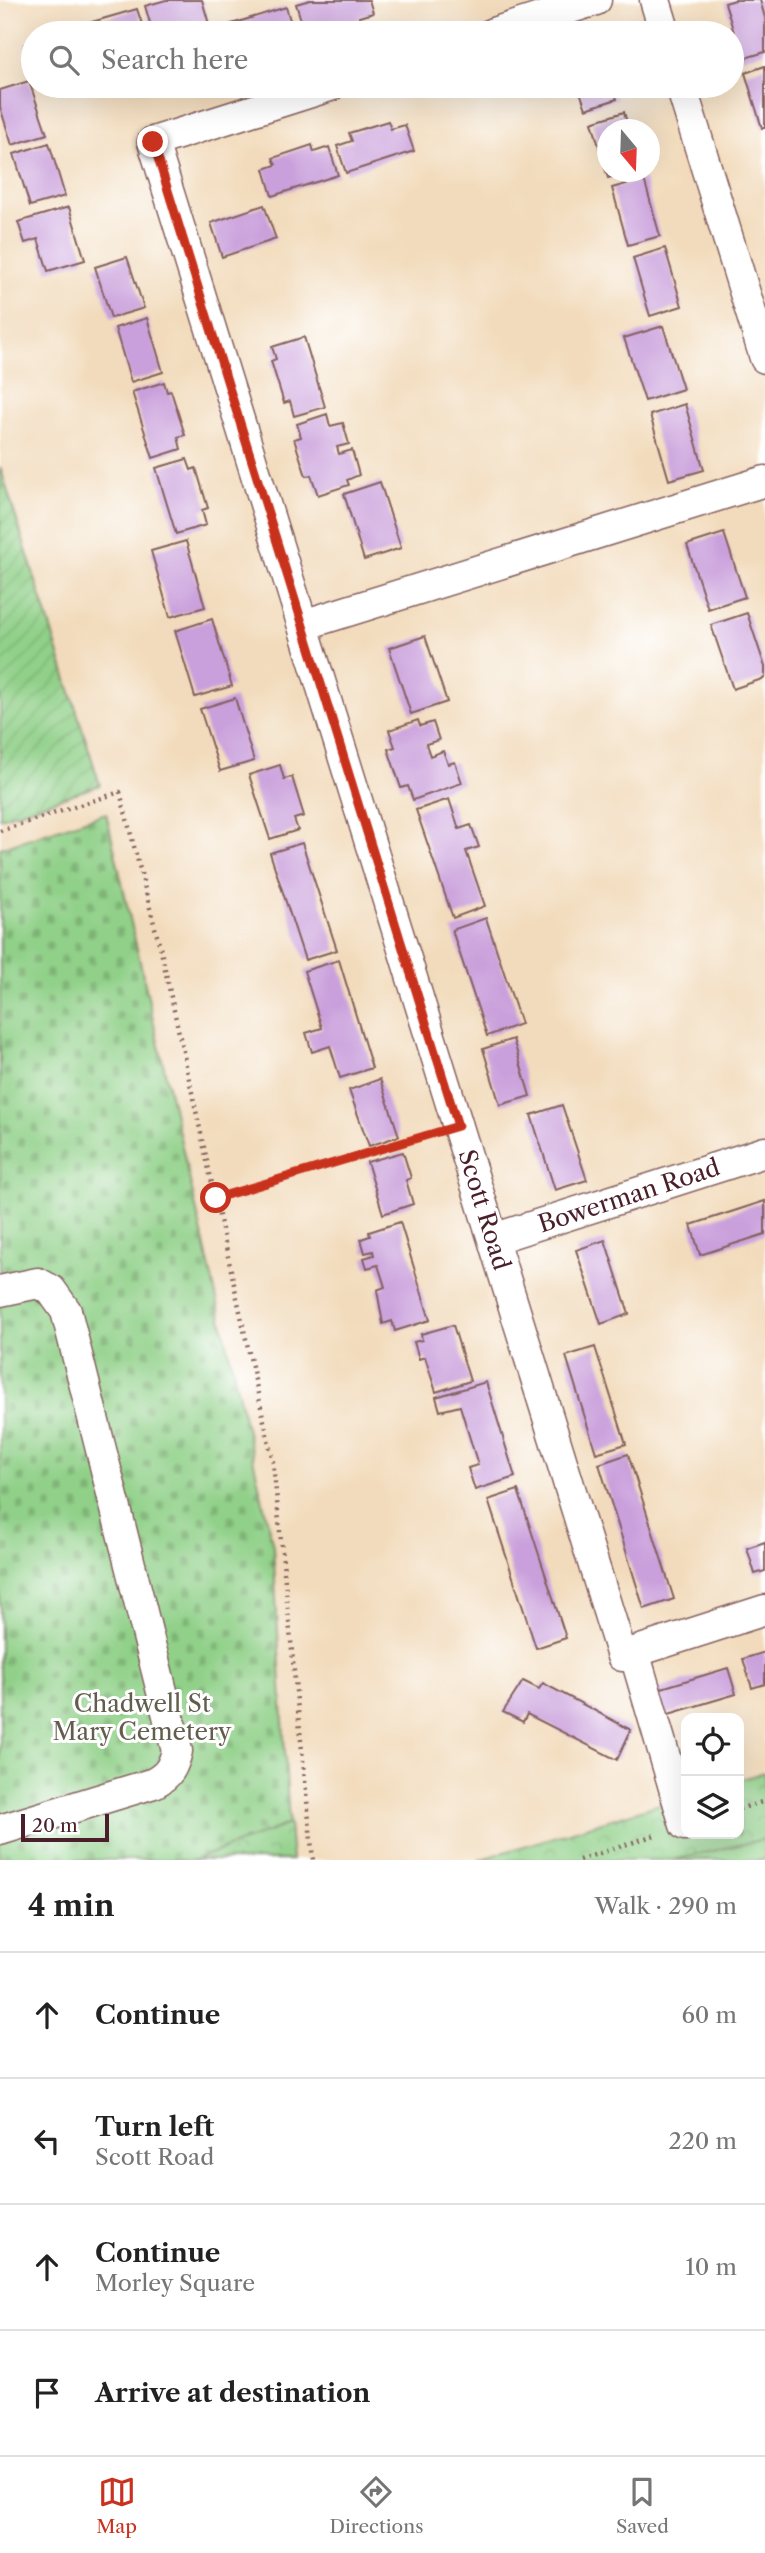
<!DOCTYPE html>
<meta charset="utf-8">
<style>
:root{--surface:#fff;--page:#f2f2f2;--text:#222;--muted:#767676;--line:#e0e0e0;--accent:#c8321e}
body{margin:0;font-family:"Libre Caslon Text",serif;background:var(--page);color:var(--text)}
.controls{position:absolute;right:21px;bottom:21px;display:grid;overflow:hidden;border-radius:14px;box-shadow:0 7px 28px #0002}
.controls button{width:63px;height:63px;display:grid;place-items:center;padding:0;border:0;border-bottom:2px solid var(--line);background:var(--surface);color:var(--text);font:35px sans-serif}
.compass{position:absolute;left:597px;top:119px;width:63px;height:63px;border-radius:50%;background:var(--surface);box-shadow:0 7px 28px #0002;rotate:161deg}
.scale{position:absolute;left:21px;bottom:18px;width:88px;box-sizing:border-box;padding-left:7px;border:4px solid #4a1f2b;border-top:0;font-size:19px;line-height:24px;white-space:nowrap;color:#4a1f2b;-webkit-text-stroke:5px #fff;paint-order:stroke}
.stop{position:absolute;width:21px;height:21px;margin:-16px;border:5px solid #c8321e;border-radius:50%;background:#fff}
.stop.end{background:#c8321e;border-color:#fff;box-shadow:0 2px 7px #0008}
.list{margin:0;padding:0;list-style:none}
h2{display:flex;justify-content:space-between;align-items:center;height:91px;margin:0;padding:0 28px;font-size:30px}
h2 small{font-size:23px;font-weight:400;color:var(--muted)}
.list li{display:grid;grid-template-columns:46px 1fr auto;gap:21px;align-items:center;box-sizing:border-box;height:126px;padding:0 28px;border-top:2px solid var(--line)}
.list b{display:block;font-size:26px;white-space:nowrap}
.list p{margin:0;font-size:23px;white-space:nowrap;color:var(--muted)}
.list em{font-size:23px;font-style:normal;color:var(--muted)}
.icon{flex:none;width:38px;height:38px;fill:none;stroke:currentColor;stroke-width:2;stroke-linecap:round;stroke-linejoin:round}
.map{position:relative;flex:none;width:765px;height:1860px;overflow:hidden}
.search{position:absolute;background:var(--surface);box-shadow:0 7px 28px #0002;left:21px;right:21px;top:21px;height:77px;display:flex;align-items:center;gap:18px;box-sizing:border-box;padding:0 24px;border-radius:38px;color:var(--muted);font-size:26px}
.sheet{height:595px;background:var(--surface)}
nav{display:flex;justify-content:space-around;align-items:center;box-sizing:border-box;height:98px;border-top:2px solid var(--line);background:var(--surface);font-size:19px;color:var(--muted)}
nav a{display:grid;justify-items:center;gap:4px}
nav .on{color:var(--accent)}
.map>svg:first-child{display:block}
</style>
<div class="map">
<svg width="765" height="1860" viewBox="0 0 765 1860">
<defs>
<pattern id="cemetery-stones" width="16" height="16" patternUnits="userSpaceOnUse" patternTransform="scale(1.75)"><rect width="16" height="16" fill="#90d088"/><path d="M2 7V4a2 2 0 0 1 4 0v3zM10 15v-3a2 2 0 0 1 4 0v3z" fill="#7eb276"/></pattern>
<pattern id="park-crowns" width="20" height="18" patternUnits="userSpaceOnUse" patternTransform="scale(1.75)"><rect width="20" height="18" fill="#90d088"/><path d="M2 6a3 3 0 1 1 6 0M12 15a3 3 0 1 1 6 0" fill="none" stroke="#7eb276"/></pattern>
<pattern id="garden-furrows" width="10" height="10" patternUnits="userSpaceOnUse" patternTransform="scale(1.75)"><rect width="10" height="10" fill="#90d088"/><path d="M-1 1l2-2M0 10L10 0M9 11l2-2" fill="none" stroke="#7eb276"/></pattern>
</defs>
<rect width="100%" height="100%" fill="#fff"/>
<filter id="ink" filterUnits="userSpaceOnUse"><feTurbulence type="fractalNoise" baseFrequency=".0143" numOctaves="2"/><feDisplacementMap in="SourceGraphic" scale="14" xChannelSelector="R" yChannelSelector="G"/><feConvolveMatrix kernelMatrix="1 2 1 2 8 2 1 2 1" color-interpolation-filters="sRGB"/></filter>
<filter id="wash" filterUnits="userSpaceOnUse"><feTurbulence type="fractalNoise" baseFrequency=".00686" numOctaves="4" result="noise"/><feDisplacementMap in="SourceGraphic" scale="28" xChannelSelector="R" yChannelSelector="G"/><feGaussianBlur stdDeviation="1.57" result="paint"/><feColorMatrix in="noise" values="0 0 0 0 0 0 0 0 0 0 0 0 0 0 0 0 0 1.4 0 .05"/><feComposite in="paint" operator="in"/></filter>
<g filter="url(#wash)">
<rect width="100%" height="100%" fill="#f2dbbc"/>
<!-- cemetery -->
<path fill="url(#cemetery-stones)" stroke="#6d785a" stroke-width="2" d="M106,813L273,1546L289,1824L194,1860H0V848Z"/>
<!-- park -->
<path fill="url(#park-crowns)" stroke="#6d785a" stroke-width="2" d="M765,1772V1860H479L686,1796V1834H739V1780Z
M289,1824L292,1860H194Z"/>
<!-- garden -->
<path fill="url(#garden-furrows)" stroke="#6d785a" stroke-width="2" d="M0,467L100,785L0,818Z"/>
<!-- pitch -->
<path fill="#90d088" stroke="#6d785a" stroke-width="2" d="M765,1839V1860H673Z"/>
<g id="blocks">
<!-- building -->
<path fill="#caa0dc" d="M166,0H202L209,24L180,33H153L145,6Z
M310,0H369L373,13L359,17L361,24L331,33H318L317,30L305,33L296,4Z
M735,0H760L765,18V52L742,59L725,3Z
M286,7L294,33H221L219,28Z
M137,9L145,33H88L85,24Z
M33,42V69L25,44Z
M765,66V128H762L745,73Z
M29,81L47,134L12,145L0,107V90Z
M578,86H612L617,99L586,109Z
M624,112L629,130H608V172H629L608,178L592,122Z
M388,121L391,129L405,125L414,151L346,173L337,146L352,141L349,133Z
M49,143L65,196L30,206L14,154Z
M312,145L314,152L329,147L338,175L272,196L264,169L276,165L273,158Z
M644,179L660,236L628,245L612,188Z
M264,205L276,239L222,257L211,223Z
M69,207L85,260L48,271L38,239L25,243L18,222Z
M665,248L682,306L650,316L633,258Z
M127,257L144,308L111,318L95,267Z
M147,318L163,372L131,382L115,328Z
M663,326L683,389L645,401L624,338Z
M304,337L325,407L294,416L290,401L284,403L271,361L276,359L272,347Z
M164,382L167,392L171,391L185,435L178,437L181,449L153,458L132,392Z
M685,404L704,470L669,480L650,415Z
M327,414L330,426L343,423L349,444L337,447L339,454L352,450L359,475L347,480L349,485L318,495L311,475L306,476L294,439L301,437L297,424Z
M187,459L191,470L196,468L208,508L202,510L206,525L176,534L156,468Z
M380,482L401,548L364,560L344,494Z
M724,533L745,597L708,609L687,545Z
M186,541L205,607L170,617L151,551Z
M747,613L765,667V678L733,689L711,625Z
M212,619L232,686L195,697L175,631Z
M425,636L447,702L411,714L389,648Z
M235,698L254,761L220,771L200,709Z
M418,720L420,726L433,722L439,740L426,744L430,756L443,751L448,764L455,762L462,783L413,800L408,786L401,788L388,749L395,747L389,730Z
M280,765L284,779L292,777L304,816L294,819L298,830L270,839L249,775Z
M449,799L459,829L471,825L479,847L466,851L485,906L453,918L416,810Z
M302,843L337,950L305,960L270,853Z
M486,918L521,1024L487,1036L452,930Z
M339,960L372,1068L340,1078L330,1046L312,1052L306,1033L322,1028L304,971Z
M513,1039L530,1096L500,1105L483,1049Z
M380,1079L399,1136L369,1146L349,1090Z
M562,1105L587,1180L555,1190L531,1115Z
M403,1152L411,1178L406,1180L413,1204L383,1214L367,1162Z
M765,1201V1234L700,1255L691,1225Z
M400,1222L430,1320L395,1331L392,1321L383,1324L377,1290L385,1287L378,1265L367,1268L364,1258L374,1255L373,1251L365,1253L361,1239L370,1236L369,1232Z
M605,1240L629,1314L601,1324L576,1250Z
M453,1325L470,1381L436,1392L425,1357L419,1359L414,1342L422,1340L421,1334Z
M595,1347L626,1444L596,1453L566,1356Z
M486,1382L515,1477L475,1490L468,1468L478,1465L460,1406L440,1411L436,1397Z
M628,1454L674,1599L644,1609L599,1464Z
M518,1490L566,1638L536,1648L488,1500Z
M765,1542V1571L755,1574L747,1548Z
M765,1652V1684L752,1688L743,1659Z
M728,1668L736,1694L662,1716L655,1690Z
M523,1681L539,1689L543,1683L631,1730L617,1760L527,1714L523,1722L503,1712Z"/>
</g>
</g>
<g filter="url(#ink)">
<use href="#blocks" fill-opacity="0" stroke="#85615e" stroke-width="2"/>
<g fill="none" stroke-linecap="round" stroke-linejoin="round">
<!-- minor casing -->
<g stroke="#85615e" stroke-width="33">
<path id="minor" d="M655,0L665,33
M493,33L596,0
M330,86L153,142L622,1656L765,1610
M681,86L765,358
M303,625L765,481
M493,1239L765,1152
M0,1291L38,1283L51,1290L66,1311L177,1751C173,1767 169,1775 154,1783L0,1830
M634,1652L685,1825"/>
</g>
<!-- path -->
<path stroke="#85615e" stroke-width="4.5" stroke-dasharray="2 5" stroke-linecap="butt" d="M0,831L120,792L161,951L273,1462L313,1860
M216,1198L429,1134
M739,1809L765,1801
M579,1860L658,1834"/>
<!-- minor -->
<use href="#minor" stroke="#fff" stroke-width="30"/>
</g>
</g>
<g fill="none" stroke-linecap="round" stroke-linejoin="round" filter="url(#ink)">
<!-- route -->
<path stroke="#c8321e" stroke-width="9" d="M153,142L458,1126L216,1198"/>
</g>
<g text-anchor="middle" stroke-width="6" stroke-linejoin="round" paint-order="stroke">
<!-- street labels -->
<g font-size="24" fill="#4a1f2b" stroke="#fff">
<text transform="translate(629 1196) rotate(-18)" y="8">Bowerman Road</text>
<text transform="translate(484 1210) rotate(73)" y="8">Scott Road</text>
</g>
<!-- park labels -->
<g font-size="24" fill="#625d4c" stroke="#fff">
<text x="142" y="1712">Chadwell St<tspan x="142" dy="28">Mary Cemetery</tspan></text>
</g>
</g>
</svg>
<div class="controls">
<button><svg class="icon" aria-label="locate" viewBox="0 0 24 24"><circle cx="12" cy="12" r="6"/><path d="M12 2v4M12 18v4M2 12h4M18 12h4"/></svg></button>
<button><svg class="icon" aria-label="layers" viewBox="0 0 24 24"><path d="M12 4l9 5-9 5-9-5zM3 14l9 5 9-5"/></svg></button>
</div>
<svg class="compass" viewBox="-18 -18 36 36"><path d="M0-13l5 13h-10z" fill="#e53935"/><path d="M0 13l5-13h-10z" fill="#767676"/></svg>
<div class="scale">20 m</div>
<div class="stop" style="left:216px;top:1198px"></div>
<div class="stop end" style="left:153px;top:142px"></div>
<div class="search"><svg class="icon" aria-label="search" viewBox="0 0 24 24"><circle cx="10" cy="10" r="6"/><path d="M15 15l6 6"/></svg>Search here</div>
</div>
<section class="sheet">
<h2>4 min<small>Walk · 290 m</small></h2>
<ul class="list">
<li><svg class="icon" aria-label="ahead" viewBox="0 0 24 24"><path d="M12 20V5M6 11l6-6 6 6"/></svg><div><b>Continue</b></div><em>60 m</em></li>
<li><svg class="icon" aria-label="left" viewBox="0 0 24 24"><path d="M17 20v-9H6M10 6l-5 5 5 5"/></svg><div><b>Turn left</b><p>Scott Road</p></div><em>220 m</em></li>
<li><svg class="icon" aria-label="ahead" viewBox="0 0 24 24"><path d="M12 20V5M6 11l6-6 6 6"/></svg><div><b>Continue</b><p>Morley Square</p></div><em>10 m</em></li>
<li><svg class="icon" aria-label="arrive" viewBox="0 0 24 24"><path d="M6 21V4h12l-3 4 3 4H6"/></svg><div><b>Arrive at destination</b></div></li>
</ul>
</section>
<nav>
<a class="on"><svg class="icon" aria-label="map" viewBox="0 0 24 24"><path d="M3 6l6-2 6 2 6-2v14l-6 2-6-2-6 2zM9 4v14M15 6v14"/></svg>Map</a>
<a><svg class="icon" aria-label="directions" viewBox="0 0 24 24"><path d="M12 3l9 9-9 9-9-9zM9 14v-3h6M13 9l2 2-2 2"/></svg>Directions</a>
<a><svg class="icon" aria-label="saved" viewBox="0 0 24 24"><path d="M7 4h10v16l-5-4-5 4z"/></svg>Saved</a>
</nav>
